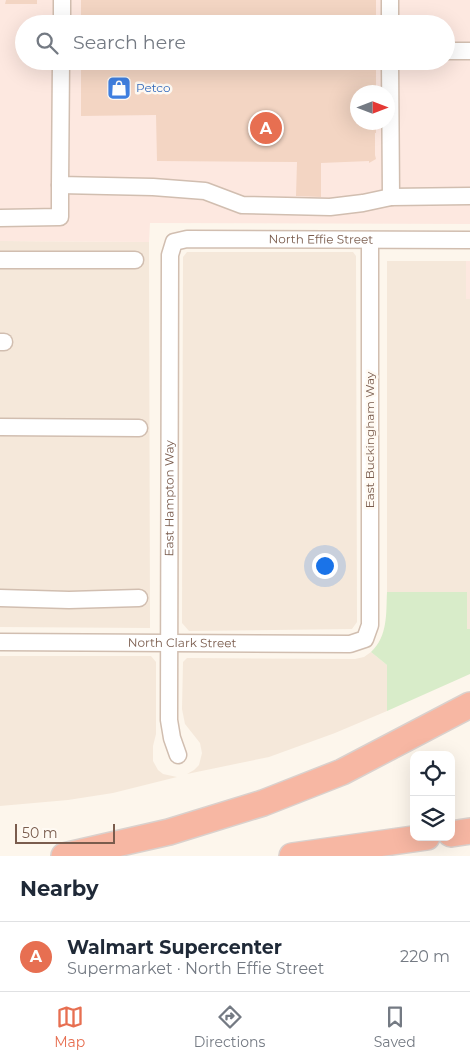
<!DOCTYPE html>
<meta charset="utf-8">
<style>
:root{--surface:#fff;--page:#f6f6f7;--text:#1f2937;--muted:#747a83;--line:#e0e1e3;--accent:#e76f51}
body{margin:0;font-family:Montserrat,sans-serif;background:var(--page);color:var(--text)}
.controls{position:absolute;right:15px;bottom:15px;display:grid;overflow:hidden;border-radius:10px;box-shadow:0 5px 20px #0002}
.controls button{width:45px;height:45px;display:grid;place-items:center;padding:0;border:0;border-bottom:1px solid var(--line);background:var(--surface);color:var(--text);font:25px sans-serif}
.compass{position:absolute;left:350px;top:85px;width:45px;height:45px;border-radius:50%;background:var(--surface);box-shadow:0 5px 20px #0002;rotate:90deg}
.scale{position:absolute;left:15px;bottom:12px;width:100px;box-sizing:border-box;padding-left:5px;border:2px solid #7a5c4d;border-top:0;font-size:14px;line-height:18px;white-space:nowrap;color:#7a5c4d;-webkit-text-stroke:4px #fffaf3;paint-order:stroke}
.you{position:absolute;left:324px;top:565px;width:18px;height:18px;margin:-12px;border:4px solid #fff;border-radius:50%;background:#1a73e8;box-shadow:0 0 0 8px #1a73e833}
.badge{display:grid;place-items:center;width:32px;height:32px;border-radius:50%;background:var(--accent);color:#fff;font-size:16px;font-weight:700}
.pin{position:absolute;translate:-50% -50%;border:2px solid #fff;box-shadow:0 1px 5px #0006}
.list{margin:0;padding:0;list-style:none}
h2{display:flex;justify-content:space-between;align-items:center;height:65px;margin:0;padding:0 20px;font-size:21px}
h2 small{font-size:16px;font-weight:400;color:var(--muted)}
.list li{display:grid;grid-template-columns:32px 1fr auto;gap:15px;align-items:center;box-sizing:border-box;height:70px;padding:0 20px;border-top:1px solid var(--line)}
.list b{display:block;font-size:19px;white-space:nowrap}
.list p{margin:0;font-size:16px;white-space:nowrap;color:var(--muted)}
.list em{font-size:16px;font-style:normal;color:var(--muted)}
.icon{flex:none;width:28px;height:28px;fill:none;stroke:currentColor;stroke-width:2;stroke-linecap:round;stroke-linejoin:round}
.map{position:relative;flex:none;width:470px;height:856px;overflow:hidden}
.search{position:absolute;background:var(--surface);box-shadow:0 5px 20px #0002;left:15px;right:15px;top:15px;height:55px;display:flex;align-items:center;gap:12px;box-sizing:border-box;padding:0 18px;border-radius:28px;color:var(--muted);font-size:19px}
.sheet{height:135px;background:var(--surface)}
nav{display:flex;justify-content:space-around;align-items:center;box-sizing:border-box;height:70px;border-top:1px solid var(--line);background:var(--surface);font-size:14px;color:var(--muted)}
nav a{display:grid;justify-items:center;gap:2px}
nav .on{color:var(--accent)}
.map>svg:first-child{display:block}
</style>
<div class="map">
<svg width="470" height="856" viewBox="0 0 470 856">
<rect width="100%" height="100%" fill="#fdf6ec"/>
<!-- residential -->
<path fill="#f5e8da" d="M0,241L149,242L150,628L0,627Z
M187,252H353L356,256L357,622L352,629L189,631L182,623L183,257Z
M387,261H466V299H470V629H467L466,592H387Z
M371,652L387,665V711L335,733L269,757L187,774L194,770L199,765L202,753L200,743L185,724L182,709L183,662L187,658L355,659L364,657Z
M0,656H151L156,662V734L153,746V761L158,770L163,774L177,777L113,793L68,800L0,806Z"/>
<!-- commercial -->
<path fill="#fde8e0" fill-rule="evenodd" d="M0,0H470V224L150,223L149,242L0,241ZM24,24H446V61H24ZM358,92H388V122H358Z
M466,261H470V299H466Z"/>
<!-- green -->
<path fill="#d8ecc9" d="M387,592H467V629H470V674L387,711V665L371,652C388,636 386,614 387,592Z"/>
<!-- building -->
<path fill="#f3d5c3" d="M6,0H37V4H5Z
M81,0H376V24H81Z
M81,61H376V92H358V122H376V133H375V155L376,159L369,163V161L321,163V197L296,196L297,162L157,161L156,115L81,116Z"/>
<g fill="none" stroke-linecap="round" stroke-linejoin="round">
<!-- minor casing -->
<g stroke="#d1beb0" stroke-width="19">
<g id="minor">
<path d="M390,0V24"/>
<path d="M62,24V0"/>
<path d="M446,51H470"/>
<path d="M61,61L60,185L153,187L205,191L242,205L330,207L363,203L391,197L470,196"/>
<path d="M390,61L391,197"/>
<path d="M0,218L60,217V185"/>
<path d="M0,260H135"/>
<path d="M0,342H4"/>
<path d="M0,427L139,428"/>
<path d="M0,598L69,600L139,598"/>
<path id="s1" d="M0,642L350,644L365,639L370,625V240"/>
<path id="s2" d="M178,755L172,738L169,720L170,255L174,242L187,239L470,240"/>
</g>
</g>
<!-- highway casing -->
<g stroke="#dad1cd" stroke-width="28">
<path id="highway" d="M451,834L470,831
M64,856L169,832L263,803L342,772L470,705
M292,856L427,837"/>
</g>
<!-- minor -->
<use href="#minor" stroke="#fff" stroke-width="16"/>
<!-- highway -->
<use href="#highway" stroke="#f7b7a3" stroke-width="25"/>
</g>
<!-- icons -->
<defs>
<g id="shop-square" transform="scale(1.25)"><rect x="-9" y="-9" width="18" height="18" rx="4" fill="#3f7fe0" stroke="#fffaf3"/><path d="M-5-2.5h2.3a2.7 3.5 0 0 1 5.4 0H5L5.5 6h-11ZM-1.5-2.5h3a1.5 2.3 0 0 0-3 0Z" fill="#fff"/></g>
</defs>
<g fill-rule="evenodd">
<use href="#shop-square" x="119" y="88"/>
</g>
<g text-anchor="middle" stroke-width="5" stroke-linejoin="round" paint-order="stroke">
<!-- shop labels -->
<g font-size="12" fill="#366cbe" stroke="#fffaf3" text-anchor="start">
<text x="136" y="92">Petco</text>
</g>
<!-- street labels -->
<g font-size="12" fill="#7a5c4d" stroke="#fffaf3">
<text dy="4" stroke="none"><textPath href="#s2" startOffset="662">North Effie Street</textPath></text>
<text transform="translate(370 440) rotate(-90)" y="4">East Buckingham Way</text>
<text dy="4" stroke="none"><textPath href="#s2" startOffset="258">East Hampton Way</textPath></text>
<text dy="4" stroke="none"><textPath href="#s1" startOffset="182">North Clark Street</textPath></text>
</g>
</g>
</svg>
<div class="controls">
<button><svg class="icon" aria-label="locate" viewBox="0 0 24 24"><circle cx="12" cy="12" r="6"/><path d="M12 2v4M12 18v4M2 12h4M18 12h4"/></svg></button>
<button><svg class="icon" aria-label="layers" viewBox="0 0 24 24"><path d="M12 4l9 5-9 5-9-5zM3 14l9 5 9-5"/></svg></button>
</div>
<svg class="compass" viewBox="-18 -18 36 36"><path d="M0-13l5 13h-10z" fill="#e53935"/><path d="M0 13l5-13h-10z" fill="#747a83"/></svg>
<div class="scale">50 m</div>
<div class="you"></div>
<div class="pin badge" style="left:266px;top:128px">A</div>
<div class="search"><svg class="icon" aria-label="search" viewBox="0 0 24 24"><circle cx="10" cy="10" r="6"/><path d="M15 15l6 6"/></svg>Search here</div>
</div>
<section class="sheet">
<h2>Nearby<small></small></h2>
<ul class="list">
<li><span class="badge">A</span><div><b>Walmart Supercenter</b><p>Supermarket · North Effie Street</p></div><em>220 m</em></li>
</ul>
</section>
<nav>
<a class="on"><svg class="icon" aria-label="map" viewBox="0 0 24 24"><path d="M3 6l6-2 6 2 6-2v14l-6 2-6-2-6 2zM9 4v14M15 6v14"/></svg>Map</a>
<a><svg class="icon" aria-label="directions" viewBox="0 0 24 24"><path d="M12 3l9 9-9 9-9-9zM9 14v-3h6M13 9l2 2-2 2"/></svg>Directions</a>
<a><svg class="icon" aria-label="saved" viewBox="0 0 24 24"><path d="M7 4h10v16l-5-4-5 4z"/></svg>Saved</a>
</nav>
